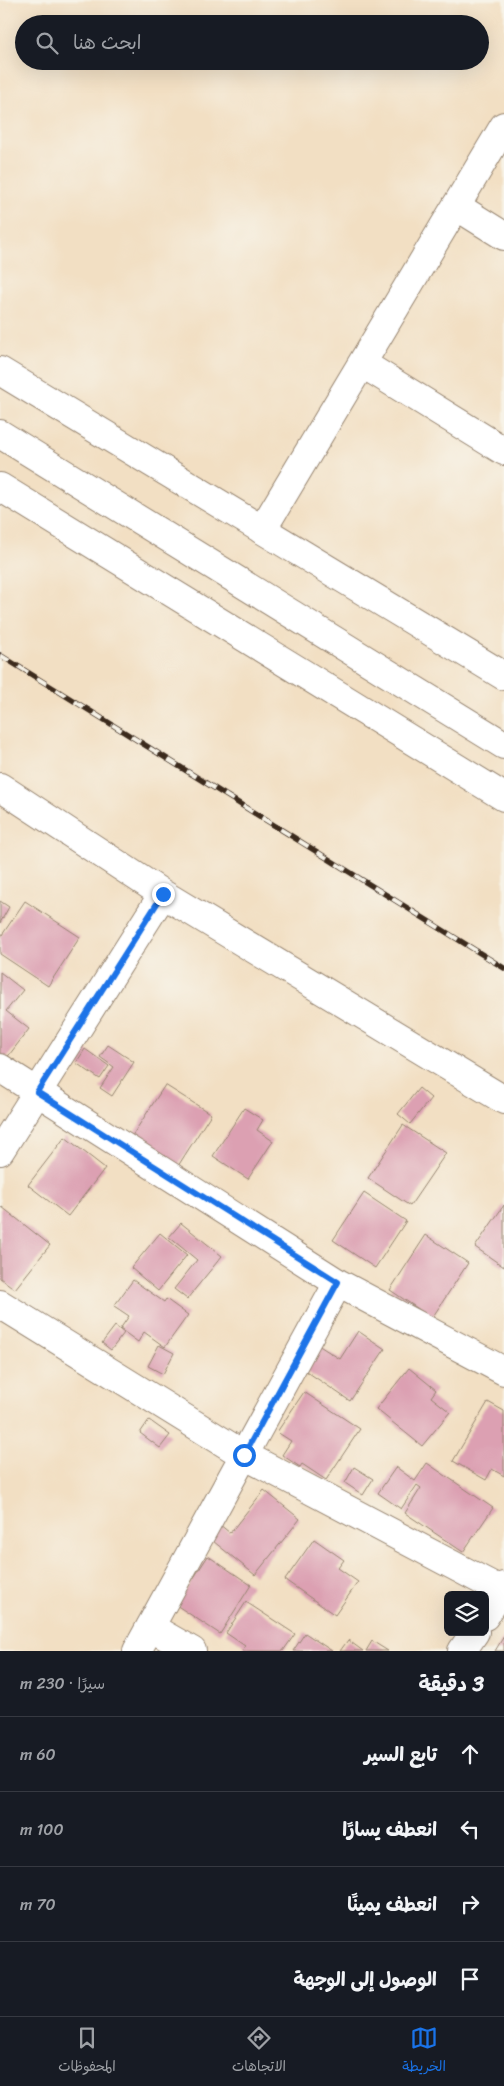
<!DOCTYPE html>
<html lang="ar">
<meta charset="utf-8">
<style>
:root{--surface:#171b24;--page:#20242c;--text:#f1f3f6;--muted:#9ea1a6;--line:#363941;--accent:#1a73e8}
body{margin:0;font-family:Sriracha,"Playpen Sans Arabic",sans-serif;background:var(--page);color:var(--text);direction:rtl}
.controls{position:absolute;right:15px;bottom:15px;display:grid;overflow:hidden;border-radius:8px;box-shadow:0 5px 20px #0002}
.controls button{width:45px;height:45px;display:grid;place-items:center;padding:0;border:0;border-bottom:1px solid var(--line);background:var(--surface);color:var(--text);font:25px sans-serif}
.stop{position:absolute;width:15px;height:15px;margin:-11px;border:4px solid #1a73e8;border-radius:50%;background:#fff}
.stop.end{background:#1a73e8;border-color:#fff;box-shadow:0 1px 5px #0008}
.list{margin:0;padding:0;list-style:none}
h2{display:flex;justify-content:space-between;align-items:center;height:65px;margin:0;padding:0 20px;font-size:21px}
h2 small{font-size:16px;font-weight:400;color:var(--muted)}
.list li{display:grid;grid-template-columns:32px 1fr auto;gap:15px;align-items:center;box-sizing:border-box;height:75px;padding:0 20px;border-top:1px solid var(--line)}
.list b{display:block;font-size:19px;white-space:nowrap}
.list em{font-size:16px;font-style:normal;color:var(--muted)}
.icon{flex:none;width:28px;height:28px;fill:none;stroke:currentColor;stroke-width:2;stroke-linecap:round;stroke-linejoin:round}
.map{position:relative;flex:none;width:504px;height:1651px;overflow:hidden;direction:ltr}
.search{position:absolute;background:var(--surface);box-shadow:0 5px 20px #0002;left:15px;right:15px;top:15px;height:55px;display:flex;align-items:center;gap:12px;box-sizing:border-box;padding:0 18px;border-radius:28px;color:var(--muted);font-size:19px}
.sheet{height:365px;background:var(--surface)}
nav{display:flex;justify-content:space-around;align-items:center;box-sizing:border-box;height:70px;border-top:1px solid var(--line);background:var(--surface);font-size:14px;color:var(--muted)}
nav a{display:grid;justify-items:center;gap:2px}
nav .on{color:var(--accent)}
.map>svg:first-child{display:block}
</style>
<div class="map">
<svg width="504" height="1651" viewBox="0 0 504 1651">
<rect width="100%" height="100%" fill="#f7f3e8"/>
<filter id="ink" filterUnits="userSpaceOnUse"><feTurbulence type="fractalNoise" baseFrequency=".02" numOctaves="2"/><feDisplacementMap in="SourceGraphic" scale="10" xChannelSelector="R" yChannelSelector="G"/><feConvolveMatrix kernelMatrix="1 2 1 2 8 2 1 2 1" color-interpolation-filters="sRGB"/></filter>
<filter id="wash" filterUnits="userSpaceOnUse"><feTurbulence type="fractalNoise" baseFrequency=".0096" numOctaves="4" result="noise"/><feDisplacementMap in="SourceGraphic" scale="20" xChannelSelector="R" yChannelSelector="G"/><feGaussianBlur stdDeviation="1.12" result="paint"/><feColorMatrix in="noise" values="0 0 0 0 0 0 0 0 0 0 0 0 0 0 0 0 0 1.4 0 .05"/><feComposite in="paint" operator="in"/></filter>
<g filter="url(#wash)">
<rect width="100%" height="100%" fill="#f2dfc3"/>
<g id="blocks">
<!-- building -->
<path fill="#dca0b2" d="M0,901L9,907L0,923Z
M25,901L80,937L48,986L0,954V938Z
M0,972L23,990L6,1011L29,1029L6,1059L0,1055Z
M108,1045L134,1062L112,1096L100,1088L114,1067L100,1057Z
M85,1049L109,1066L100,1079L76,1063Z
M165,1085L211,1114L178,1166L132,1136Z
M419,1088L431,1098L410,1124L398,1114Z
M244,1108L263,1120L257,1130L273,1141L248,1179L213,1156Z
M403,1125L446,1153L410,1206L368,1178Z
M65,1137L105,1168L68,1216L28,1185Z
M364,1193L406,1221L375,1268L333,1240Z
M504,1205V1267L475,1247Z
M2,1207L50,1245L15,1289L0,1278V1210Z
M181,1223L222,1256L187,1299L174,1289L197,1260L169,1237Z
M160,1233L187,1255L158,1291L131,1268Z
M426,1235L468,1263L432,1318L390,1290Z
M133,1280L164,1302L166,1299L188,1315L165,1347L144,1332L138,1342L120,1329L129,1316L114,1306Z
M115,1326L124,1333L111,1350L102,1343Z
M358,1331L385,1349L350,1401L303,1369L318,1345L340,1359Z
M159,1345L174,1353L163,1374L148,1366Z
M409,1368L436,1390L431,1397L450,1412L422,1446L376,1409Z
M304,1392L360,1429L326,1480L302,1464L300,1467L282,1455L291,1441L277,1432Z
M488,1402L504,1411V1476L492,1469L486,1480L453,1461Z
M149,1420L170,1435L160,1448L140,1433Z
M427,1463L493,1508L463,1552L405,1513L421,1488L417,1485L401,1509L378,1493L396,1467L415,1481Z
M354,1467L373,1479L363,1495L345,1483Z
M264,1490L300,1519L255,1575L208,1537L219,1524L230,1533Z
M314,1539L344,1560L338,1568L358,1582L335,1615L285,1580Z
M208,1556L251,1585L220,1634L176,1605Z
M246,1602L295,1634L283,1651H242L245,1646L226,1633Z
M305,1633L332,1651H293Z
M504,1636V1651H495Z
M348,1640L363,1651H340Z
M372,1641L388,1651H366Z"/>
</g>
</g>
<g filter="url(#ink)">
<use href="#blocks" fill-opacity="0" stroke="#968470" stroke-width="1"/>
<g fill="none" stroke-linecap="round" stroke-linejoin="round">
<!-- minor casing -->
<g stroke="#968470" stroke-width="30">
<path id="minor" d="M456,206L504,236
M363,364L504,451
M0,371L504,676
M262,530L504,126
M0,787L163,894L504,1100
M0,1068L338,1283L504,1371
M0,1151L163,894
M0,1304L244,1455L504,1592
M485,1616L504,1586
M150,1627L192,1651
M137,1651L338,1283
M462,1651L475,1632"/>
</g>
<!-- major casing -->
<g stroke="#968470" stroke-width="30">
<path id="major" d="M0,434L504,745
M0,487L504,797"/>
</g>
<!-- minor -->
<use href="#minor" stroke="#fff" stroke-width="28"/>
<!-- major -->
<use href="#major" stroke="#fff" stroke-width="28"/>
<!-- rail casing -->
<g stroke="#3b2a1e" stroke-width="5.5">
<path id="rail" d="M0,655L504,968"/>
</g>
<!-- rail -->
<use href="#rail" stroke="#f7f3e8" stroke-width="4" stroke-dasharray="11" stroke-linecap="butt"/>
</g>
</g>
<g fill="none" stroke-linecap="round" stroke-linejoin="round" filter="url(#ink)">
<!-- route -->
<path stroke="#1a73e8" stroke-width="6" d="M163,894L37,1092L338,1282L244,1455"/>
</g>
</svg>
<div class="controls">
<button><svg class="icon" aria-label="layers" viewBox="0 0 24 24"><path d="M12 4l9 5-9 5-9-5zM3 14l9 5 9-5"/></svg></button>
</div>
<div class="stop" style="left:244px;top:1455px"></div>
<div class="stop end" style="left:163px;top:894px"></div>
<div class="search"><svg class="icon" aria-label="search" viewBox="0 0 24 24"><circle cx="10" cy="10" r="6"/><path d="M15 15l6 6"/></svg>ابحث هنا</div>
</div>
<section class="sheet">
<h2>3 دقيقة<small>سيرًا · 230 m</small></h2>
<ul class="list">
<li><svg class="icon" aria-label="ahead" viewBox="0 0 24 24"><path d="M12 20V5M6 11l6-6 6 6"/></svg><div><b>تابع السير</b></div><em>60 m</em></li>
<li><svg class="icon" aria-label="left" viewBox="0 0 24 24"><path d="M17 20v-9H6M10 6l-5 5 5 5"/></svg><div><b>انعطف يسارًا</b></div><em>100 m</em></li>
<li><svg class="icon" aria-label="right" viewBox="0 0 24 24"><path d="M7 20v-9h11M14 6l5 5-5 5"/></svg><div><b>انعطف يمينًا</b></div><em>70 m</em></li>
<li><svg class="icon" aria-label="arrive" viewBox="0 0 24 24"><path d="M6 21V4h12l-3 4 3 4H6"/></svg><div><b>الوصول إلى الوجهة</b></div></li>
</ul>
</section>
<nav>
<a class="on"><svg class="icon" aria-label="map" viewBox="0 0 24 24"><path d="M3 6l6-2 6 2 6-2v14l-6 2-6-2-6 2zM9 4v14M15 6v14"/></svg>الخريطة</a>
<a><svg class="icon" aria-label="directions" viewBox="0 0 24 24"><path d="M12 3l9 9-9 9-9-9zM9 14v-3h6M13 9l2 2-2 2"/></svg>الاتجاهات</a>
<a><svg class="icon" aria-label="saved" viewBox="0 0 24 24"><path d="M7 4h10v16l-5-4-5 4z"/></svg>المحفوظات</a>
</nav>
